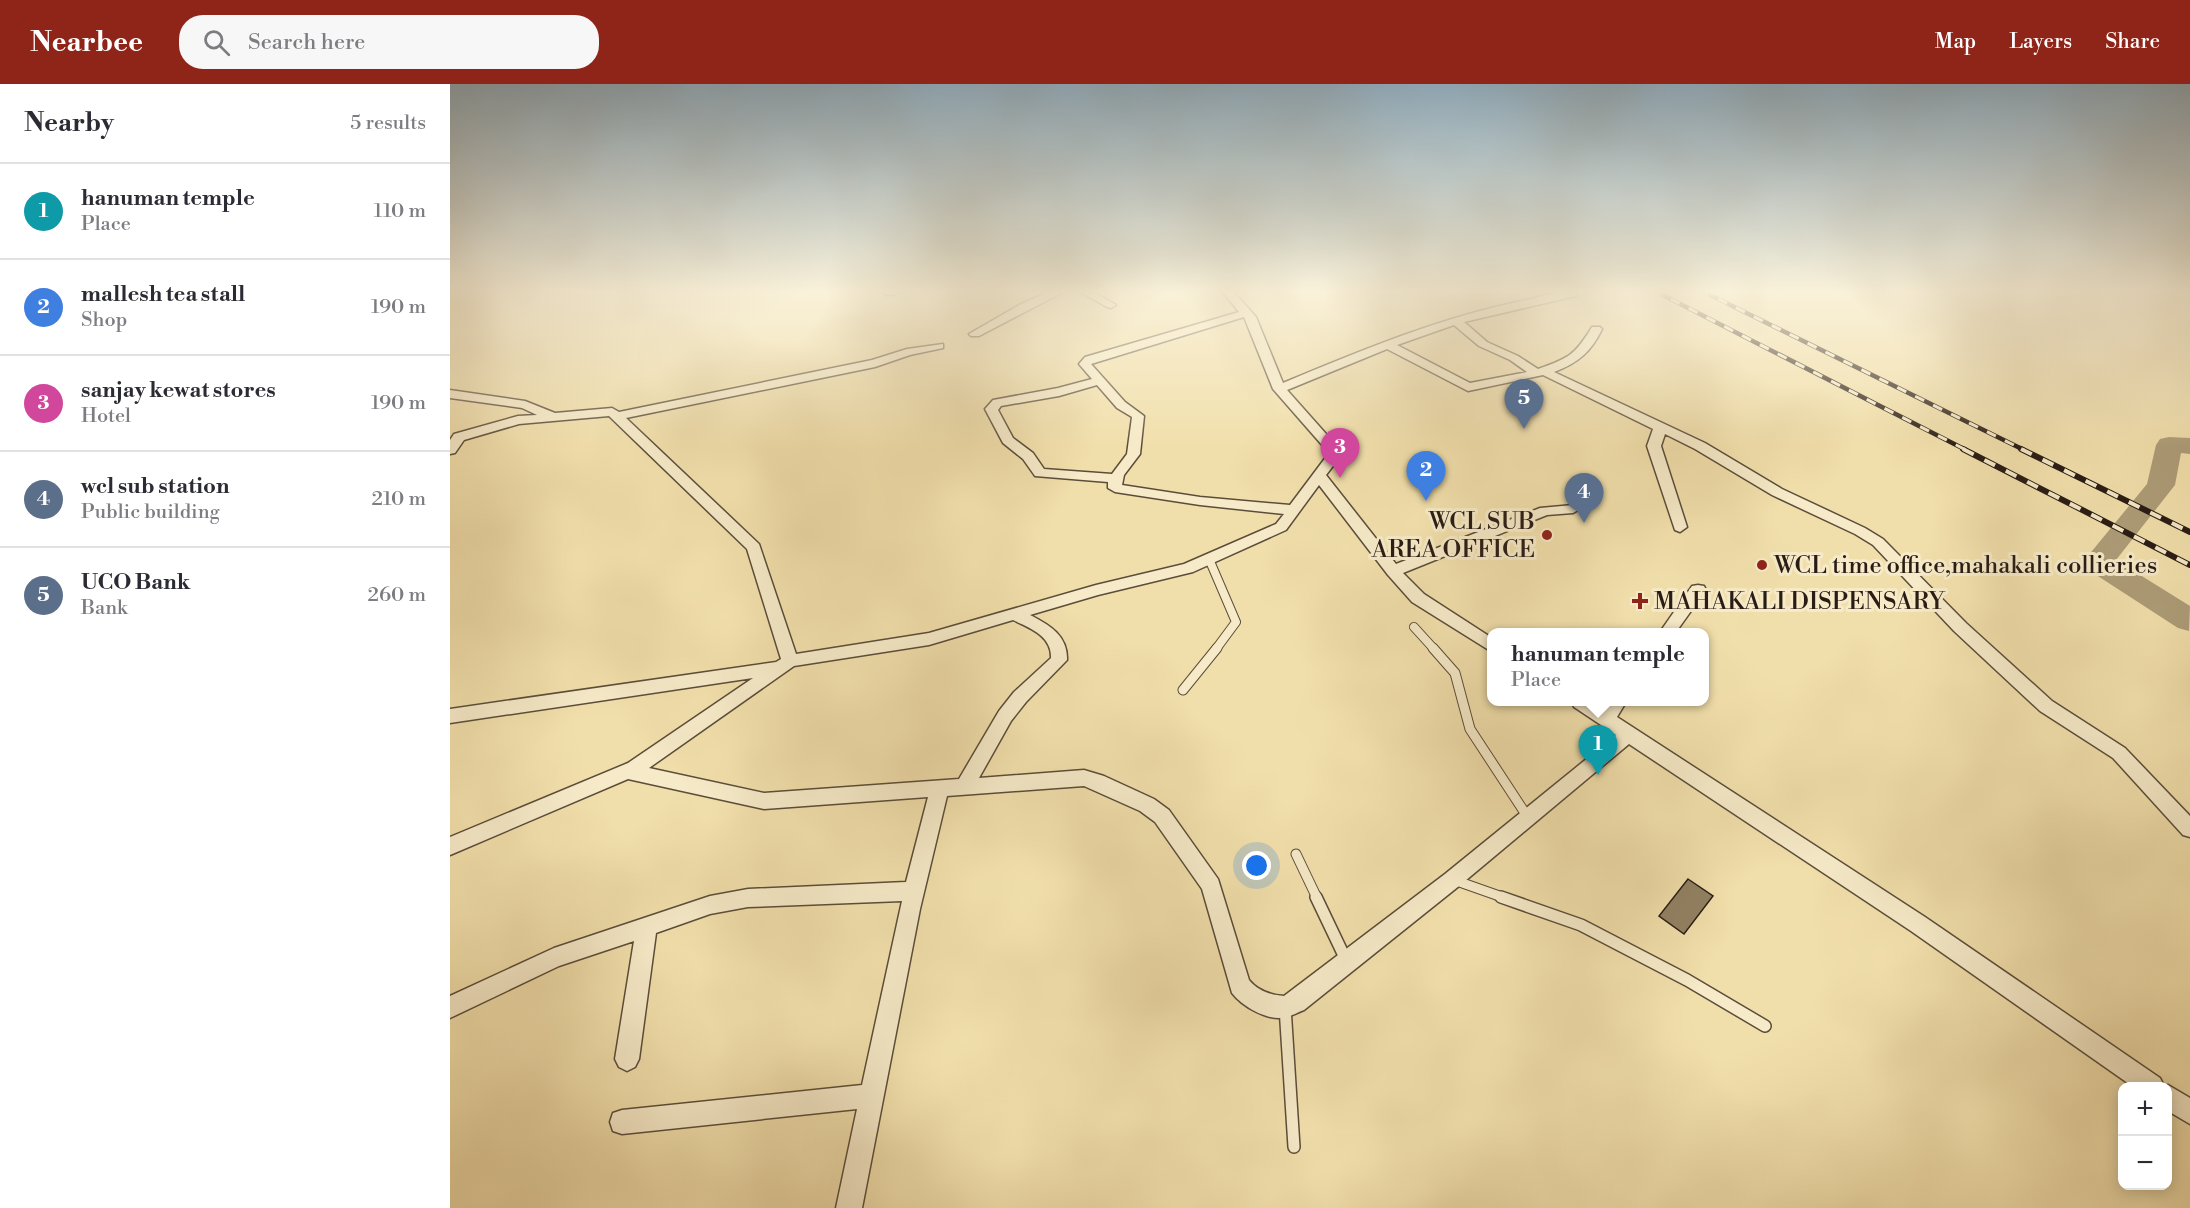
<!DOCTYPE html>
<meta charset="utf-8">
<style>
:root{--surface:#fff;--page:#f7f7f7;--text:#2b2b33;--muted:#7c7c81;--line:#e1e1e2;--accent:#8f2418}
body{margin:0;font-family:"Libre Bodoni",serif;background:var(--page);color:var(--text)}
.controls{position:absolute;right:18px;bottom:18px;display:grid;overflow:hidden;border-radius:12px;box-shadow:0 3px 15px #0003}
.controls button{width:54px;height:54px;display:grid;place-items:center;padding:0;border:0;border-bottom:2px solid var(--line);background:var(--surface);color:var(--text);font:30px sans-serif}
.you{position:absolute;left:807px;top:782px;width:21px;height:21px;margin:-15px;border:4px solid #fff;border-radius:50%;background:#1a73e8;box-shadow:0 0 0 9px #1a73e833}
.badge{display:grid;place-items:center;width:39px;height:39px;border-radius:50%;background:var(--accent);color:#fff;font-size:20px;font-weight:700}
.pin{position:absolute;translate:-50% -50px;filter:drop-shadow(0 2px 3px #0008)}
.pin::after{content:'';position:absolute;top:32px;width:21px;height:18px;background:inherit;clip-path:polygon(0 0,100% 0,50% 100%)}
.popup{position:absolute;left:1037px;top:544px;width:222px;height:78px;box-sizing:border-box;display:grid;place-content:center;border-radius:12px;background:var(--surface);filter:drop-shadow(0 2px 4px #0005);font-size:20px;white-space:nowrap;color:var(--muted)}
.popup b{font-size:22px;color:var(--text)}
.popup::after{content:'';position:absolute;left:50%;top:100%;margin-left:-12px;border:12px solid transparent;border-top-color:var(--surface)}
.list{margin:0;padding:0;list-style:none}
h2{display:flex;justify-content:space-between;align-items:center;height:78px;margin:0;padding:0 24px;font-size:26px}
h2 small{font-size:20px;font-weight:400;color:var(--muted)}
.list li{display:grid;grid-template-columns:39px 1fr auto;gap:18px;align-items:center;box-sizing:border-box;height:96px;padding:0 24px;border-top:2px solid var(--line)}
.list b{display:block;font-size:22px;white-space:nowrap}
.list p{margin:0;font-size:20px;white-space:nowrap;color:var(--muted)}
.list em{font-size:20px;font-style:normal;color:var(--muted)}
.icon{flex:none;width:33px;height:33px;fill:none;stroke:currentColor;stroke-width:2;stroke-linecap:round;stroke-linejoin:round}
.map{position:relative;flex:none;width:1740px;height:1124px;overflow:hidden}
header{display:flex;align-items:center;gap:36px;box-sizing:border-box;height:84px;padding:0 30px;background:var(--accent);color:#fff}
header strong{font-size:28px}
nav{display:flex;gap:33px;margin-inline-start:auto;font-size:21px}
.search{width:420px;height:54px;background:var(--page);display:flex;align-items:center;gap:15px;box-sizing:border-box;padding:0 21px;border-radius:24px;color:var(--muted);font-size:22px}
main{display:flex}
aside{flex:1;background:var(--surface)}
.map>svg:first-child{display:block}
</style>
<header>
<strong>Nearbee</strong>
<div class="search"><svg class="icon" aria-label="search" viewBox="0 0 24 24"><circle cx="10" cy="10" r="6"/><path d="M15 15l6 6"/></svg>Search here</div>
<nav><a>Map</a><a>Layers</a><a>Share</a></nav>
</header>
<main>
<aside>
<h2>Nearby<small>5 results</small></h2>
<ul class="list">
<li><span class="badge" style="background:#0f9aa8">1</span><div><b>hanuman temple</b><p>Place</p></div><em>110 m</em></li>
<li><span class="badge" style="background:#3f7fe0">2</span><div><b>mallesh tea stall</b><p>Shop</p></div><em>190 m</em></li>
<li><span class="badge" style="background:#d1479c">3</span><div><b>sanjay kewat stores</b><p>Hotel</p></div><em>190 m</em></li>
<li><span class="badge" style="background:#5c6f8a">4</span><div><b>wcl sub station</b><p>Public building</p></div><em>210 m</em></li>
<li><span class="badge" style="background:#5c6f8a">5</span><div><b>UCO Bank</b><p>Bank</p></div><em>260 m</em></li>
</ul>
</aside>
<div class="map">
<svg width="1740" height="1124" viewBox="0 0 1740 1124">
<rect width="100%" height="100%" fill="#f1dfab"/>
<filter id="stains"><feTurbulence type="fractalNoise" baseFrequency=".00333" numOctaves="4"/><feColorMatrix values="0 0 0 0 .2 0 0 0 0 .09 0 0 0 0 .02 0 0 0 .5 -.17"/></filter>
<radialGradient id="worn" r=".72"><stop offset=".6" stop-color="#630" stop-opacity="0"/><stop offset="1" stop-color="#630" stop-opacity=".3"/></radialGradient>
<g fill="none" stroke-linecap="round" stroke-linejoin="round">
<!-- river -->
<path fill="#ad9d78" fill-rule="evenodd" d="M1719,353L1740,354V370L1731,369L1725,401L1666,476L1740,522L1739,547L1728,544L1637,485L1633,478L1697,400L1706,361L1710,355Z"/>
</g>
<!-- building -->
<path fill="#918163" stroke="#291c15" stroke-width="1.5" d="M1238,795L1263,812L1234,850L1209,832Z"/>
<g fill="none" stroke-linecap="round" stroke-linejoin="round">
<!-- lane-far2 casing -->
<g stroke="#5b4d3a" stroke-width="10">
<path id="lane-far2" d="M759,475L786,538L766,565
M964,543L984,565"/>
</g>
<!-- lane-far1 casing -->
<g stroke="#5b4d3a" stroke-width="11">
<path id="lane-far1" d="M983,564L1005,589L1020,645L1077,732
M733,606L767,564
M846,770L867,814
M1004,796L1055,814"/>
</g>
<!-- lane casing -->
<g stroke="#5b4d3a" stroke-width="14">
<path id="lane" d="M866,813L897,878
M1051,813L1131,841L1237,896L1315,942
M835,923L844,1063"/>
</g>
<!-- street casing -->
<g stroke="#5b4d3a" stroke-width="3">
<path id="street" d="M439,206H455L443,211H435V207Z
M604,206H617L529,252H521L519,250L571,220Z
M627,206H640L666,221L661,224L657,223Z
M771,206H782L806,233L833,299C914,265 994,232 1081,215C1094,212 1112,205 1126,208V212L1014,238L1037,258L1068,272L1088,285C1119,274 1125,271 1142,243H1150L1152,245C1141,268 1128,279 1104,288L1255,359L1332,405L1415,444L1433,455L1516,539L1602,617L1675,664L1740,732V753L1733,751L1663,674L1590,627L1504,547L1423,461L1405,450L1322,411L1245,365L1215,350L1211,362L1237,443L1230,448L1225,446L1197,362L1203,345L1093,291L1018,307L937,265L837,306L893,369L876,391L946,480L1090,424L1123,421L1130,425L1123,429L1097,431L953,489L974,510L1042,554V568L962,518L938,491L869,401L836,446L743,488L648,511L580,531C600,541 618,552 617,576L576,618L561,637L529,694L634,686L654,692L704,715L719,726L768,795L799,896C808,907 821,911 834,912L995,790L1166,651L1124,623L1122,618H1143L1153,624L1159,618H1176L1167,633L1475,833L1710,994L1714,1002H1682L1461,847L1179,660L1009,802L854,926C848,928 842,932 836,933C818,938 792,922 782,909L752,805L705,738L690,727L634,702L497,712L470,825L412,1124H386L407,1025L172,1050L163,1047L160,1038L163,1029L172,1026L412,1001L452,817L298,823L260,830L206,849L189,975L185,983L177,987L169,983L165,975L184,857L109,882L0,934V912L104,864L260,812L298,805L456,798L478,713L314,725L178,695L0,771V753L178,679L303,594L0,639V625L326,578L331,575L297,465L159,332L69,340L14,356L5,369L0,370V356L4,350L68,332L87,331L72,324L0,314V306L75,317L105,329L162,324L169,328L422,276L457,265L493,260V264L460,271L425,283L176,334L309,460L346,570L479,549L646,501L734,480L826,440L834,430L750,421L665,408L658,404V398L585,392L573,375L553,359L535,325L543,316L608,304L642,295L629,280L635,273L789,228ZM794,233L823,305L879,369L840,421L750,413L672,401L674,391L690,370L694,332L675,318L641,280ZM1004,241L1029,262L1060,276L1077,288L1020,299L947,261ZM647,301L667,324L682,333L677,370L662,390L594,385L583,369L563,354L548,326L551,322L609,312ZM563,536C580,544 602,552 601,574L564,608L549,627L509,695L314,709L199,684L344,582L479,561Z
M1248,501L1254,502L1256,506L1226,548H1210L1242,502Z
M1718,1001L1740,1014V1040L1718,1027V1002H1714Z"/>
</g>
<!-- lane-far2 -->
<use href="#lane-far2" stroke="#f6eac8" stroke-width="8"/>
<!-- lane-far1 -->
<use href="#lane-far1" stroke="#f6eac8" stroke-width="9"/>
<!-- lane -->
<use href="#lane" stroke="#f6eac8" stroke-width="11"/>
<!-- street -->
<use href="#street" fill="#f6eac8" fill-rule="evenodd"/>
<!-- rail-far1 casing -->
<g stroke="#291c15" stroke-width="4.5">
<path id="rail-far1" d="M1203,206L1516,366
M1250,206L1574,366"/>
</g>
<!-- rail casing -->
<g stroke="#291c15" stroke-width="6">
<path id="rail" d="M1513,365L1740,481
M1571,365L1740,448"/>
</g>
<!-- rail-far1 -->
<use href="#rail-far1" stroke="#f6eac8" stroke-width="3" stroke-dasharray="10" stroke-linecap="butt"/>
<!-- rail -->
<use href="#rail" stroke="#f6eac8" stroke-width="4" stroke-dasharray="12" stroke-linecap="butt"/>
</g>
<!-- sky -->
<linearGradient id="sky" x2="0" y2="1"><stop stop-color="#90abbb"/><stop offset="0.57" stop-color="#f9f1d9"/><stop offset="1" stop-color="#f9f1d9" stop-opacity="0"/></linearGradient>
<rect width="1740" height="363" fill="url(#sky)"/>
<!-- markers -->
<g fill="#8f2418" stroke="#f6eac8" stroke-width="2">
<circle cx="1097" cy="451" r="6"/>
<circle cx="1312" cy="481" r="6"/>
<path d="M1187 508h6v6h6v6h-6v6h-6v-6h-6v-6h6z"/>
</g>
<g text-anchor="middle" stroke-width="6" stroke-linejoin="round" paint-order="stroke">
<!-- poi labels -->
<g font-size="24" fill="#291c15" stroke="#f6eac8" text-anchor="start">
<text x="1085" y="445" text-anchor="end">WCL SUB<tspan x="1085" dy="28">AREA OFFICE</tspan></text>
<text x="1324" y="489">WCL time office,mahakali collieries</text>
<text x="1204" y="525">MAHAKALI DISPENSARY</text>
</g>
</g>
<rect width="100%" height="100%" filter="url(#stains)"/>
<rect width="100%" height="100%" fill="url(#worn)"/>
</svg>
<div class="controls">
<button>+</button>
<button>−</button>
</div>
<div class="you"></div>
<div class="pin badge" style="left:1148px;top:691px;background:#0f9aa8">1</div>
<div class="popup"><b>hanuman temple</b>Place</div>
<div class="pin badge" style="left:976px;top:417px;background:#3f7fe0">2</div>
<div class="pin badge" style="left:890px;top:394px;background:#d1479c">3</div>
<div class="pin badge" style="left:1134px;top:439px;background:#5c6f8a">4</div>
<div class="pin badge" style="left:1074px;top:345px;background:#5c6f8a">5</div>
</div>
</main>
